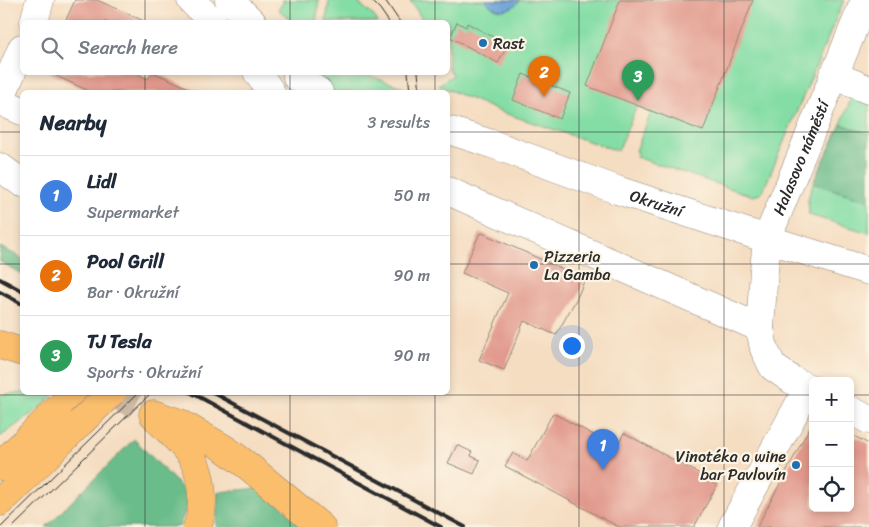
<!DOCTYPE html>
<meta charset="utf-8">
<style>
:root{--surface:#fff;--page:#f6f6f7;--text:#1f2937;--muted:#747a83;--line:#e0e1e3;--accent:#b45309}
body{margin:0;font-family:Sriracha,sans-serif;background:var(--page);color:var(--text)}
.controls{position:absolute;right:15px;bottom:15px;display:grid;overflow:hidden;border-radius:8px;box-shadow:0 2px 8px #0003}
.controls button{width:45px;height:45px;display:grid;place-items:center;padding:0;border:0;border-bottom:1px solid var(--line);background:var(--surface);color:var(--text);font:25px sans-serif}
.you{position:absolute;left:571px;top:345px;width:18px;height:18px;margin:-12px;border:4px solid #fff;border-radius:50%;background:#1a73e8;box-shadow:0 0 0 8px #1a73e833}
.badge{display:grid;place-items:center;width:32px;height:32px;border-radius:50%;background:var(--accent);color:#fff;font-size:16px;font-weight:700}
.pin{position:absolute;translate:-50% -41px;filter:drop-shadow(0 1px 2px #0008)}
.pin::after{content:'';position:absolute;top:26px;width:18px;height:15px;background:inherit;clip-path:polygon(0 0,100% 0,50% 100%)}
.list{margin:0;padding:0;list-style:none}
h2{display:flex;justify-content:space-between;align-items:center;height:65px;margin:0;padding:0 20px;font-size:21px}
h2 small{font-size:16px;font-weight:400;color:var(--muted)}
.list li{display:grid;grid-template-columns:32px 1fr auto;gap:15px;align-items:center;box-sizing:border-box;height:80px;padding:0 20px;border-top:1px solid var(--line)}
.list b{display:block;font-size:19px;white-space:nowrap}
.list p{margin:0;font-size:16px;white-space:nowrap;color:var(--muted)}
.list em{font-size:16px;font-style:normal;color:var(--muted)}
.icon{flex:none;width:28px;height:28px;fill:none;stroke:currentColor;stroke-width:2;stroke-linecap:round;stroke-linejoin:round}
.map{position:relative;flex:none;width:869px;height:527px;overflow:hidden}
.search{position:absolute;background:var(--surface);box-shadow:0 2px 8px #0003;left:20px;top:20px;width:430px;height:55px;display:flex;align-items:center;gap:12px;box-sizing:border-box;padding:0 18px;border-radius:8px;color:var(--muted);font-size:19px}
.panel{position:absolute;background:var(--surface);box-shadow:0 2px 8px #0003;left:20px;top:90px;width:430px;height:305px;border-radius:8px}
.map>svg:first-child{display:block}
</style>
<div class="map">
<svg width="869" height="527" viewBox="0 0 869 527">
<rect width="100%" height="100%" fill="#fcf5e5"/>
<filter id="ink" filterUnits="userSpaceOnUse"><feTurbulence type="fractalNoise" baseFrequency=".02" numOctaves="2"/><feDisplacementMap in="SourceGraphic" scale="10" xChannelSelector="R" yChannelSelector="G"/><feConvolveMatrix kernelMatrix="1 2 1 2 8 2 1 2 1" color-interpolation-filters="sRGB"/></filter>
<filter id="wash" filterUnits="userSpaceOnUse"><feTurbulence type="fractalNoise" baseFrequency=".0096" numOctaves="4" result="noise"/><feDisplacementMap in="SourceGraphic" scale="20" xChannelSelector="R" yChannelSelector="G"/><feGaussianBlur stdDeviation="1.12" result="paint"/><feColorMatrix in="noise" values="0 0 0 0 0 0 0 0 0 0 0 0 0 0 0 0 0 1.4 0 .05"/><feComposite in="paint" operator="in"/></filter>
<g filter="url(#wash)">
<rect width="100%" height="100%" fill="#f5ddc1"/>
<!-- green -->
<path fill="#83dda4" stroke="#578468" d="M281,0H319L316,22H293L278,9L284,2Z
M329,0H355L375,17L378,22H326Z
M410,0H844L763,191L760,194L753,196L636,157L638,152L636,151L651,112L637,106L618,151L501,112L438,85L453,75L448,69V22H424Z
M310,73H362L402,87L404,92H330Z
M859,96L869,97V134L841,124L851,99Z
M813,183L869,201V233L809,215L808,199Z
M22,392L49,393L53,395L45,404L0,437V395Z"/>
<!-- forest -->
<path fill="#6abc8a" stroke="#4a745a" d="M841,124L869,134V201L813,183Z
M0,247L22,258V274L0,262Z
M134,439L188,494V505L179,527H46Z
M260,488L306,527H216L218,492Z"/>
<!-- water -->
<path fill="#6aa1d8" stroke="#4a6682" d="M485,0H520C511,13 494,13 485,0Z"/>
<g id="blocks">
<!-- building -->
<path fill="#e1988b" d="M75,0H97L146,22H65Z
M620,0H753L703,131L587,86Z
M457,22L466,27L467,23L508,45L498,63L450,37Z
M48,72H134L148,79L152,72H153L197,92H91Z
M523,74L570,93L560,119L513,100Z
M480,233L481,234L482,233L585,279L577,298L556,335L524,321L504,370L479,360L508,293L462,273Z
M553,413L616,447L624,433L700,474V476L717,485L694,527H619L505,466L513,453L527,461Z
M813,421V508H850V434L869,444V527H757Z
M457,445L472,452L471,456L480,460L474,474L448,463Z"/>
</g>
</g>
<g filter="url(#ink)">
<use href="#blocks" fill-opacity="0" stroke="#908476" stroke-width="1"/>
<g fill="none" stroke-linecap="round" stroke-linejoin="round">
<!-- highway-tunnel -->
<path stroke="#cdb9a3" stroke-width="28" stroke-dasharray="28 14" stroke-linecap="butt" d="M111,392L153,414"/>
<!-- minor casing -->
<g stroke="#908476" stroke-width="29">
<g id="minor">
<path d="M191,0L213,22"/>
<path d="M229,0L252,22"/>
<path d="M34,22L40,0"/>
<path d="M257,72L271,92"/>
<path d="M833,75L869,90"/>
<path d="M297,77L319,92"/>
<path d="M0,100L22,48"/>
<path d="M0,101L22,111"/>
<path id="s1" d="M448,130L489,143L617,190L767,239L869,271"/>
<path d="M0,167L22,183"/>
<path d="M448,191L760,328"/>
<path id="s2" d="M813,390L792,380L773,367L764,349L760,328L764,270L767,239L865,0"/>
<path d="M850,410L869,420"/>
<path d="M732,527L808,388"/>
</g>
</g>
<!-- major casing -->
<g stroke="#908476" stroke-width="29">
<path id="major" d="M0,466L75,392
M0,502L80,423"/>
</g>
<!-- highway casing -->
<g stroke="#908476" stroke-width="29">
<path id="highway" d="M0,345L22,352
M153,414L180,423L225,449L248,466L321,527
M157,419C169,432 184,444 193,459C203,478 205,508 197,527"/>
</g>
<!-- minor -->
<use href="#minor" stroke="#fff" stroke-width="28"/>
<!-- major -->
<use href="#major" stroke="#fabe6d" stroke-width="28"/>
<!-- highway -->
<use href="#highway" stroke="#fabe6d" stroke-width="28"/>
<!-- tram -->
<path stroke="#2b2b2b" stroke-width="1" d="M371,0L380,9L389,22
M385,0L400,22
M408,72L410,92
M418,72L420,92
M1,527L139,392
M13,527L152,392"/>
<!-- rail -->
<path stroke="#2b2b2b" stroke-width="4" d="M0,279L22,291
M0,292L22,304
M190,392L441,527
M212,392L465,527"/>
<!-- major-bridge casing -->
<g stroke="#908476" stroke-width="29" stroke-linecap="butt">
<path id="major-bridge" d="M80,423L112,392"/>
</g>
<!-- major-bridge -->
<use href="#major-bridge" stroke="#fabe6d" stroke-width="28"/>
</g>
</g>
<!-- grid -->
<path fill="none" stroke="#2b2b2b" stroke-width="1" stroke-opacity="0.55" d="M145,0V22M290,0V22M435,0V22M579,0V527M724,0V527M145,72V92M290,72V92M435,72V92M0,132H22M448,132H869M0,264H22M448,264H869M145,392V527M290,392V527M435,392V527M0,395H813M850,395H869"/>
<!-- markers -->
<g fill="#1f6fb2" stroke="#fcf5e5" stroke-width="2">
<circle cx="483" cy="43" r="5"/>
<circle cx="534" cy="265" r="5"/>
<circle cx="796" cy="465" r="5"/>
</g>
<g text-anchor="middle" stroke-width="4.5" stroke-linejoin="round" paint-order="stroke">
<!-- poi labels -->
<g font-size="16" fill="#2b2b2b" stroke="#fcf5e5" text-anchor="start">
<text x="493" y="49">Rast</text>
<text x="544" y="262">Pizzeria<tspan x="544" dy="18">La Gamba</tspan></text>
<text x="786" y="462" text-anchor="end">Vinotéka a wine<tspan x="786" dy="18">bar Pavlovín</tspan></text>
</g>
<!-- street labels -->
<g font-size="16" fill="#2b2b2b" stroke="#fcf5e5">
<text dy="6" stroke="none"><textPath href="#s2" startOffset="265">Halasovo náměstí</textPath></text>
<text dy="6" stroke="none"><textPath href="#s1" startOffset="221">Okružní</textPath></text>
</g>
</g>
</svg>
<div class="controls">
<button>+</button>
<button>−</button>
<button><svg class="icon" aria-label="locate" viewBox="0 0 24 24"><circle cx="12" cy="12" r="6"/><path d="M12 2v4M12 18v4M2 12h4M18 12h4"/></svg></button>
</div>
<div class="you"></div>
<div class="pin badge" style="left:603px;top:470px;background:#3f7fe0">1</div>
<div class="pin badge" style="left:544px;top:97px;background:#e8710a">2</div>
<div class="pin badge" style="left:638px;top:101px;background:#2e9e5b">3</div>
<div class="search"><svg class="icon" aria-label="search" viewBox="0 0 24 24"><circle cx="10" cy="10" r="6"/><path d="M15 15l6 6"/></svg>Search here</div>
<section class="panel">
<h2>Nearby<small>3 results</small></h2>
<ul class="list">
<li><span class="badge" style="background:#3f7fe0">1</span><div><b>Lidl</b><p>Supermarket</p></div><em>50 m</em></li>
<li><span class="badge" style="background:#e8710a">2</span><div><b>Pool Grill</b><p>Bar · Okružní</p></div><em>90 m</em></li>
<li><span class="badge" style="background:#2e9e5b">3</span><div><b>TJ Tesla</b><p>Sports · Okružní</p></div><em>90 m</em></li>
</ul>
</section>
</div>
